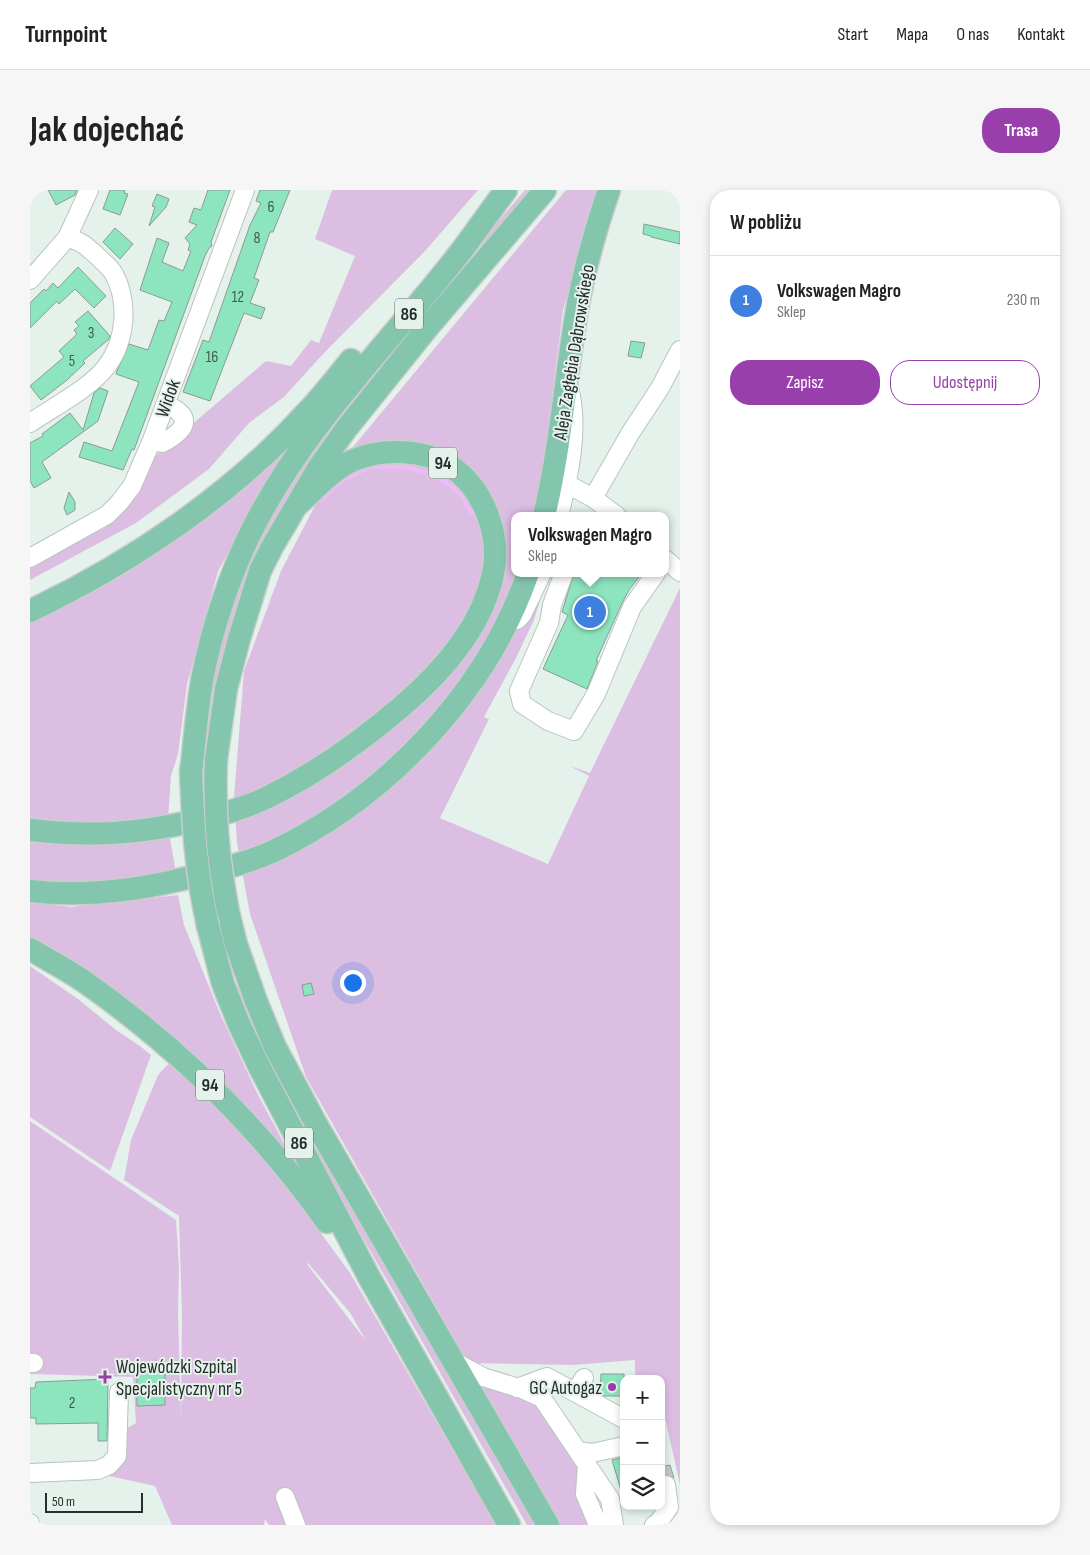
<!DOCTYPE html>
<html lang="pl">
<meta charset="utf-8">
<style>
:root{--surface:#fff;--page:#f6f6f6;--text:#222;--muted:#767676;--line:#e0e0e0;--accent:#983fab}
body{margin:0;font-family:"Sofia Sans Condensed",sans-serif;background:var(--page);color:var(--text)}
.controls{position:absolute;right:15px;bottom:15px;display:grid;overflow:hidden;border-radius:10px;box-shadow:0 2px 8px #0003}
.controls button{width:45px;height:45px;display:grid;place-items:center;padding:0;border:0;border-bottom:1px solid var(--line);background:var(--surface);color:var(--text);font:25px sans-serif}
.scale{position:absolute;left:15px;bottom:12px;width:98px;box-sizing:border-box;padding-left:5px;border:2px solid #272d2a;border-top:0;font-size:14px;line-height:18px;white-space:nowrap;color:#272d2a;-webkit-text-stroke:4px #e4f2eb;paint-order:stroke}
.you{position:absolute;left:322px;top:792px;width:18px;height:18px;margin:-12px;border:4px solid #fff;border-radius:50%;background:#1a73e8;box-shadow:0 0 0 8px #1a73e833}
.badge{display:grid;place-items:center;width:32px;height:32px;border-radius:50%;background:var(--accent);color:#fff;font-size:16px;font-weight:700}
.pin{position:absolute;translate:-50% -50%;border:2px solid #fff;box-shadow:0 1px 5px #0006}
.popup{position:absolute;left:481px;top:322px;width:158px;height:65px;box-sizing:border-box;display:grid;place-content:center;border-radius:10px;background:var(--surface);filter:drop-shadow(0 1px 4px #0005);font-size:16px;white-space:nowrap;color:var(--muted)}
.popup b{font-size:19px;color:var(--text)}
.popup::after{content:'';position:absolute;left:50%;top:100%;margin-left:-10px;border:10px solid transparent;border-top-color:var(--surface)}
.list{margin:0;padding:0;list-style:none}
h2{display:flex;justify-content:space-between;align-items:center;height:65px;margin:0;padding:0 20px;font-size:21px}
h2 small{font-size:16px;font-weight:400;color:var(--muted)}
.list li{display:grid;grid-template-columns:32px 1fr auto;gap:15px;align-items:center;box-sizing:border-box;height:90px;padding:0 20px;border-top:1px solid var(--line)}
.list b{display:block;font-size:19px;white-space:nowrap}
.list p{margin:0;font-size:16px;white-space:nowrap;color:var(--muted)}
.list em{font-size:16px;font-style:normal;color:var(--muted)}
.actions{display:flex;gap:10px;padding:15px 20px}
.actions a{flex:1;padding:11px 0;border:1px solid var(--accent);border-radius:20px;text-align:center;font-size:18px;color:var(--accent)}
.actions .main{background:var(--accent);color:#fff}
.icon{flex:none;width:28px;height:28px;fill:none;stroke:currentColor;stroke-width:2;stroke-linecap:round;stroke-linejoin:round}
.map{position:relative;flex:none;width:650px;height:1335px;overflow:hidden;border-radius:20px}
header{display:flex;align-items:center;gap:30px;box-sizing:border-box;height:70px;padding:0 25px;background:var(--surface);border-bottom:1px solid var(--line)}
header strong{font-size:24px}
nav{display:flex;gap:28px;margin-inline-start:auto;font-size:18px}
.intro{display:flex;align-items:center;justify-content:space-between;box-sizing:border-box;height:120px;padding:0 30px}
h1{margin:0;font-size:35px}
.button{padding:12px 22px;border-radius:20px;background:var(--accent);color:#fff;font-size:18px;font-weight:700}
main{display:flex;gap:30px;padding:0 30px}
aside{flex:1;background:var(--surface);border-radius:20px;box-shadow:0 2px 8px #0003}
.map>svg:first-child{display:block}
</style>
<header>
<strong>Turnpoint</strong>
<nav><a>Start</a><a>Mapa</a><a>O nas</a><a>Kontakt</a></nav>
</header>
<div class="intro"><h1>Jak dojechać</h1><a class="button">Trasa</a></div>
<main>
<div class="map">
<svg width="650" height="1335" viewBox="0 0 650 1335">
<rect width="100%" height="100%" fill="#e4f2eb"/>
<!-- green -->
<path fill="#ddbee3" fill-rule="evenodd" d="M302,0H448L395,61L293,164L254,207L219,233L179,279L106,333L0,390V376L75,338L103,306L117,273L236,171L261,176L281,150L289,153L325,66L285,49Z
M495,0H505C454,61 404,123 353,184C312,235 268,284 238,343C213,390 198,441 187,493L183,496L181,495L193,439L220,363L263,287L279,262L402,108Z
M536,0H570L533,120L509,309L534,326H485V383H518L504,430L486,468L454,527L459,529L410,628L518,674L559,586L540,576L560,583L650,398V1295L634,1223L631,1221V1189H605V1170L543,1175L438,1173L276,887L220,724L207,653L204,607L214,481L251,381L303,281Z
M258,255L188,381L157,494L148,564L141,586L138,629L98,636L0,633V433C40,414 80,395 117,370C168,336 213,295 258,255Z
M139,643L146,683L72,694L0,693V649L53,655L98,654Z
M148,705L154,735L191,826L228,905L282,1005L199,906L0,750V712L41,717Z
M0,776L48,809L86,840L110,856L121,865L80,981L0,927Z
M220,817L507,1335H497L314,1015L275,943L213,819Z
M140,872L172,900L216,947L258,998L320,1083L466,1335H239L235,1329L234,1335H142L125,1296L70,1284L94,1240L106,1233L103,1187L0,1184V931L146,1030L149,1076L148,1125L151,1229L152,1127L149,1026L94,990L101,950L128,885ZM278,1073L321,1124L336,1151L277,1074Z
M455,1196L471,1200L505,1213L546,1270L552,1305L564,1335H530L454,1202L452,1197Z"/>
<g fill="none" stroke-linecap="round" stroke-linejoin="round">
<!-- stream -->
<path stroke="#eebbf9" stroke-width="4" d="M291,310L313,290L341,277H373L396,282L420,295L432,306L441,323"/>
</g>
<!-- building -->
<path fill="#8de5c0" stroke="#8d9a94" d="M18,0H47L45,5L26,15Z
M80,0H95L94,3L98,4L90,25L73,19Z
M178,0H200L181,52L182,56L179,58L175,66L104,260L102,259L93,280L49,267L54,252L82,261L109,192L86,184L87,181L99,154L118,160L129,130L134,131L142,112L110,100L127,48L139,53L132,72L153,81L161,61L158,60L160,54L155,48L167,35L159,32L164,18L171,20Z
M230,0H260L243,42H240L224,88L229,90L220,113L235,118L231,129L214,123L180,211L153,202L173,150L179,152L220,35L231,13L226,11Z
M127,4L139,9L136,17L119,36L125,17L122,16Z
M614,34L650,42V54L621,47V46L613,44Z
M85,38L103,54L90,69L73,52Z
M48,77L76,106L64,118L45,99L29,114L27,111L0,138V113L14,99L16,101L23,93L28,98Z
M58,121L80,146L79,149L53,171L55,173L37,190L11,210L0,196L34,167L29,161L47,144L44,140L49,136L45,132Z
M601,151L615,153L611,168L598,166Z
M70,198L78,201L68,231L12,272L21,288L4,298L0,291V253L13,246L12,244L40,223L53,240L64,203Z
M39,302L45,312V320L37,325L34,318Z
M544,383H612L599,400L592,413L566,471H568L557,499L513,479L538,425L532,422Z
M281,793L284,804L274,806L272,795Z
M135,1182V1215L107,1216V1183Z
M571,1184H594V1206H574L570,1204Z
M78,1189L77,1251H68V1233L6,1234V1228H0V1198H5L6,1192Z
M594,1267V1300H591L582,1270Z
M640,1275L644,1288L640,1285L631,1286V1277Z"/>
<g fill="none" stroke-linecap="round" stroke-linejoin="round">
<!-- minor-tunnel -->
<path stroke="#becbc4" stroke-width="18" stroke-dasharray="18 9" stroke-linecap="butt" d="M631,1278L636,1295"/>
<!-- minor casing -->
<g stroke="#b8c5be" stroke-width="20">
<path id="minor" d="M0,90L37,48L59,0
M0,233C25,216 59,199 77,176C96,150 99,112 84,84C80,77 72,71 66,65C55,55 51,51 37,48
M122,250L132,253C155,241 166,227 135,214
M537,294L563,308L587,326
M563,308L601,242L630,198L650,160
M529,326C539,286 549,241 540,201
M0,368L77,325L89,313L102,296L122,250L215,0
M635,369L650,382
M534,383L522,415L519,433L489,501L492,514L518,531L544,541L566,504L602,417L626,383
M487,430L492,425L512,383
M423,1171L453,1187L492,1199L512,1208L580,1309L584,1335
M0,1173H4
M487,1198L517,1187L594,1229
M545,1202L554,1188
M548,1261L562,1263L594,1256
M557,1273L555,1304L568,1335
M0,1283L68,1280L79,1275L87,1266L89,1202
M255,1307L266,1335
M0,1333V1335
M624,1335L628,1333L639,1317L636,1295"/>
</g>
<!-- major casing -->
<g stroke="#cbcdcc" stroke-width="25">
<path id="major" d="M514,326C530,260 535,192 546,126C553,83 565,41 579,0
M0,421C103,372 203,304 279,220C294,204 307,187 321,170
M186,570L196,499L209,449L230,381L242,357L289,277L316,239L398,137L515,0
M161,582C165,550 167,517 173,485C182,439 200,384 221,342C273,237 358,155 429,64C445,43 460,21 476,0
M0,640C61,647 109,644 168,630C192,624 216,618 238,607C287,583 330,552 371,517C411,483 452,437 463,384C471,345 454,298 420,276C394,259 352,258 324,270C302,279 284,301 266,316
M0,701C52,707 103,701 153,689C184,681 215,674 244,661C357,607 457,502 498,383
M198,722L206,754L226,811L245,857L285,932L518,1335
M178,736L193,794L209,834L228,874L339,1087L479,1335
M0,759C18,770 38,780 55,792C150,859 230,938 297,1032"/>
</g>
<!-- minor -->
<use href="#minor" stroke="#fff" stroke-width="18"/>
<!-- major -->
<use href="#major" stroke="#84c5ae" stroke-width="22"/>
<!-- major-bridge casing -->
<g stroke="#cbcdcc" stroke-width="25" stroke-linecap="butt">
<path id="major-bridge" d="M186,570C184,624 188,668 198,722
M161,582C163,635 166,684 178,736"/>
</g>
<!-- major-bridge -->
<use href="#major-bridge" stroke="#84c5ae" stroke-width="22"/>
</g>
<!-- markers -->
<g fill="#983fab" stroke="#e4f2eb" stroke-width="2">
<path d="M72.5 1179.5h5v5h5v5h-5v5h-5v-5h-5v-5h5z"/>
<circle cx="582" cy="1197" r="5"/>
</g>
<g text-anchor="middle" stroke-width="4" stroke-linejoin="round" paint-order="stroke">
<!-- number labels -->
<g font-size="16" fill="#405b50">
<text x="241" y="22">6</text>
<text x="227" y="53">8</text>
<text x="208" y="112">12</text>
<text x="61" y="148">3</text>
<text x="182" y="172">16</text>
<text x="42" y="176">5</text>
<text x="42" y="1218">2</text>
</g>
<!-- shield labels -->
<g fill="#e4f2eb" stroke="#606864" stroke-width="1">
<rect x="365" y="108.5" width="28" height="31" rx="4"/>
<rect x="399" y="257.5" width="28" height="31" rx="4"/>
<rect x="166" y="879.5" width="28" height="31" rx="4"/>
<rect x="255" y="937.5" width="28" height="31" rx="4"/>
</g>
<g font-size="18" font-weight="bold" fill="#272d2a">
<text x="379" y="130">86</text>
<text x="413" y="279">94</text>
<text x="180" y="901">94</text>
<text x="269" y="959">86</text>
</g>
<!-- street labels -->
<g font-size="19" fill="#272d2a" stroke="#e4f2eb">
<text transform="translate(543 162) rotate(-81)" y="7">Aleja Zagłębia Dąbrowskiego</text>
<text transform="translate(137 208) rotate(-70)" y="7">Widok</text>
</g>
<!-- poi labels -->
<g font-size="19" fill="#272d2a" stroke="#e4f2eb" text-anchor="start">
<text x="86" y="1183">Wojewódzki Szpital<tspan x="86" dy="22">Specjalistyczny nr 5</tspan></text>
<text x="572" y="1204" text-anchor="end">GC Autogaz</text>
</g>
</g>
</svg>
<div class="controls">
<button>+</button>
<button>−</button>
<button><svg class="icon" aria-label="layers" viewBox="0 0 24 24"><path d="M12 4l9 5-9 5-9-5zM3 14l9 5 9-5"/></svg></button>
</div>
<div class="scale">50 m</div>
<div class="you"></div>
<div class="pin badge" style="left:560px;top:422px;background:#3f7fe0">1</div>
<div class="popup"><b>Volkswagen Magro</b>Sklep</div>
</div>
<aside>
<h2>W pobliżu<small></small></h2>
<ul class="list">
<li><span class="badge" style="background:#3f7fe0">1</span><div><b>Volkswagen Magro</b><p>Sklep</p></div><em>230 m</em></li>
</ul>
<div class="actions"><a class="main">Zapisz</a><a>Udostępnij</a></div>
</aside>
</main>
